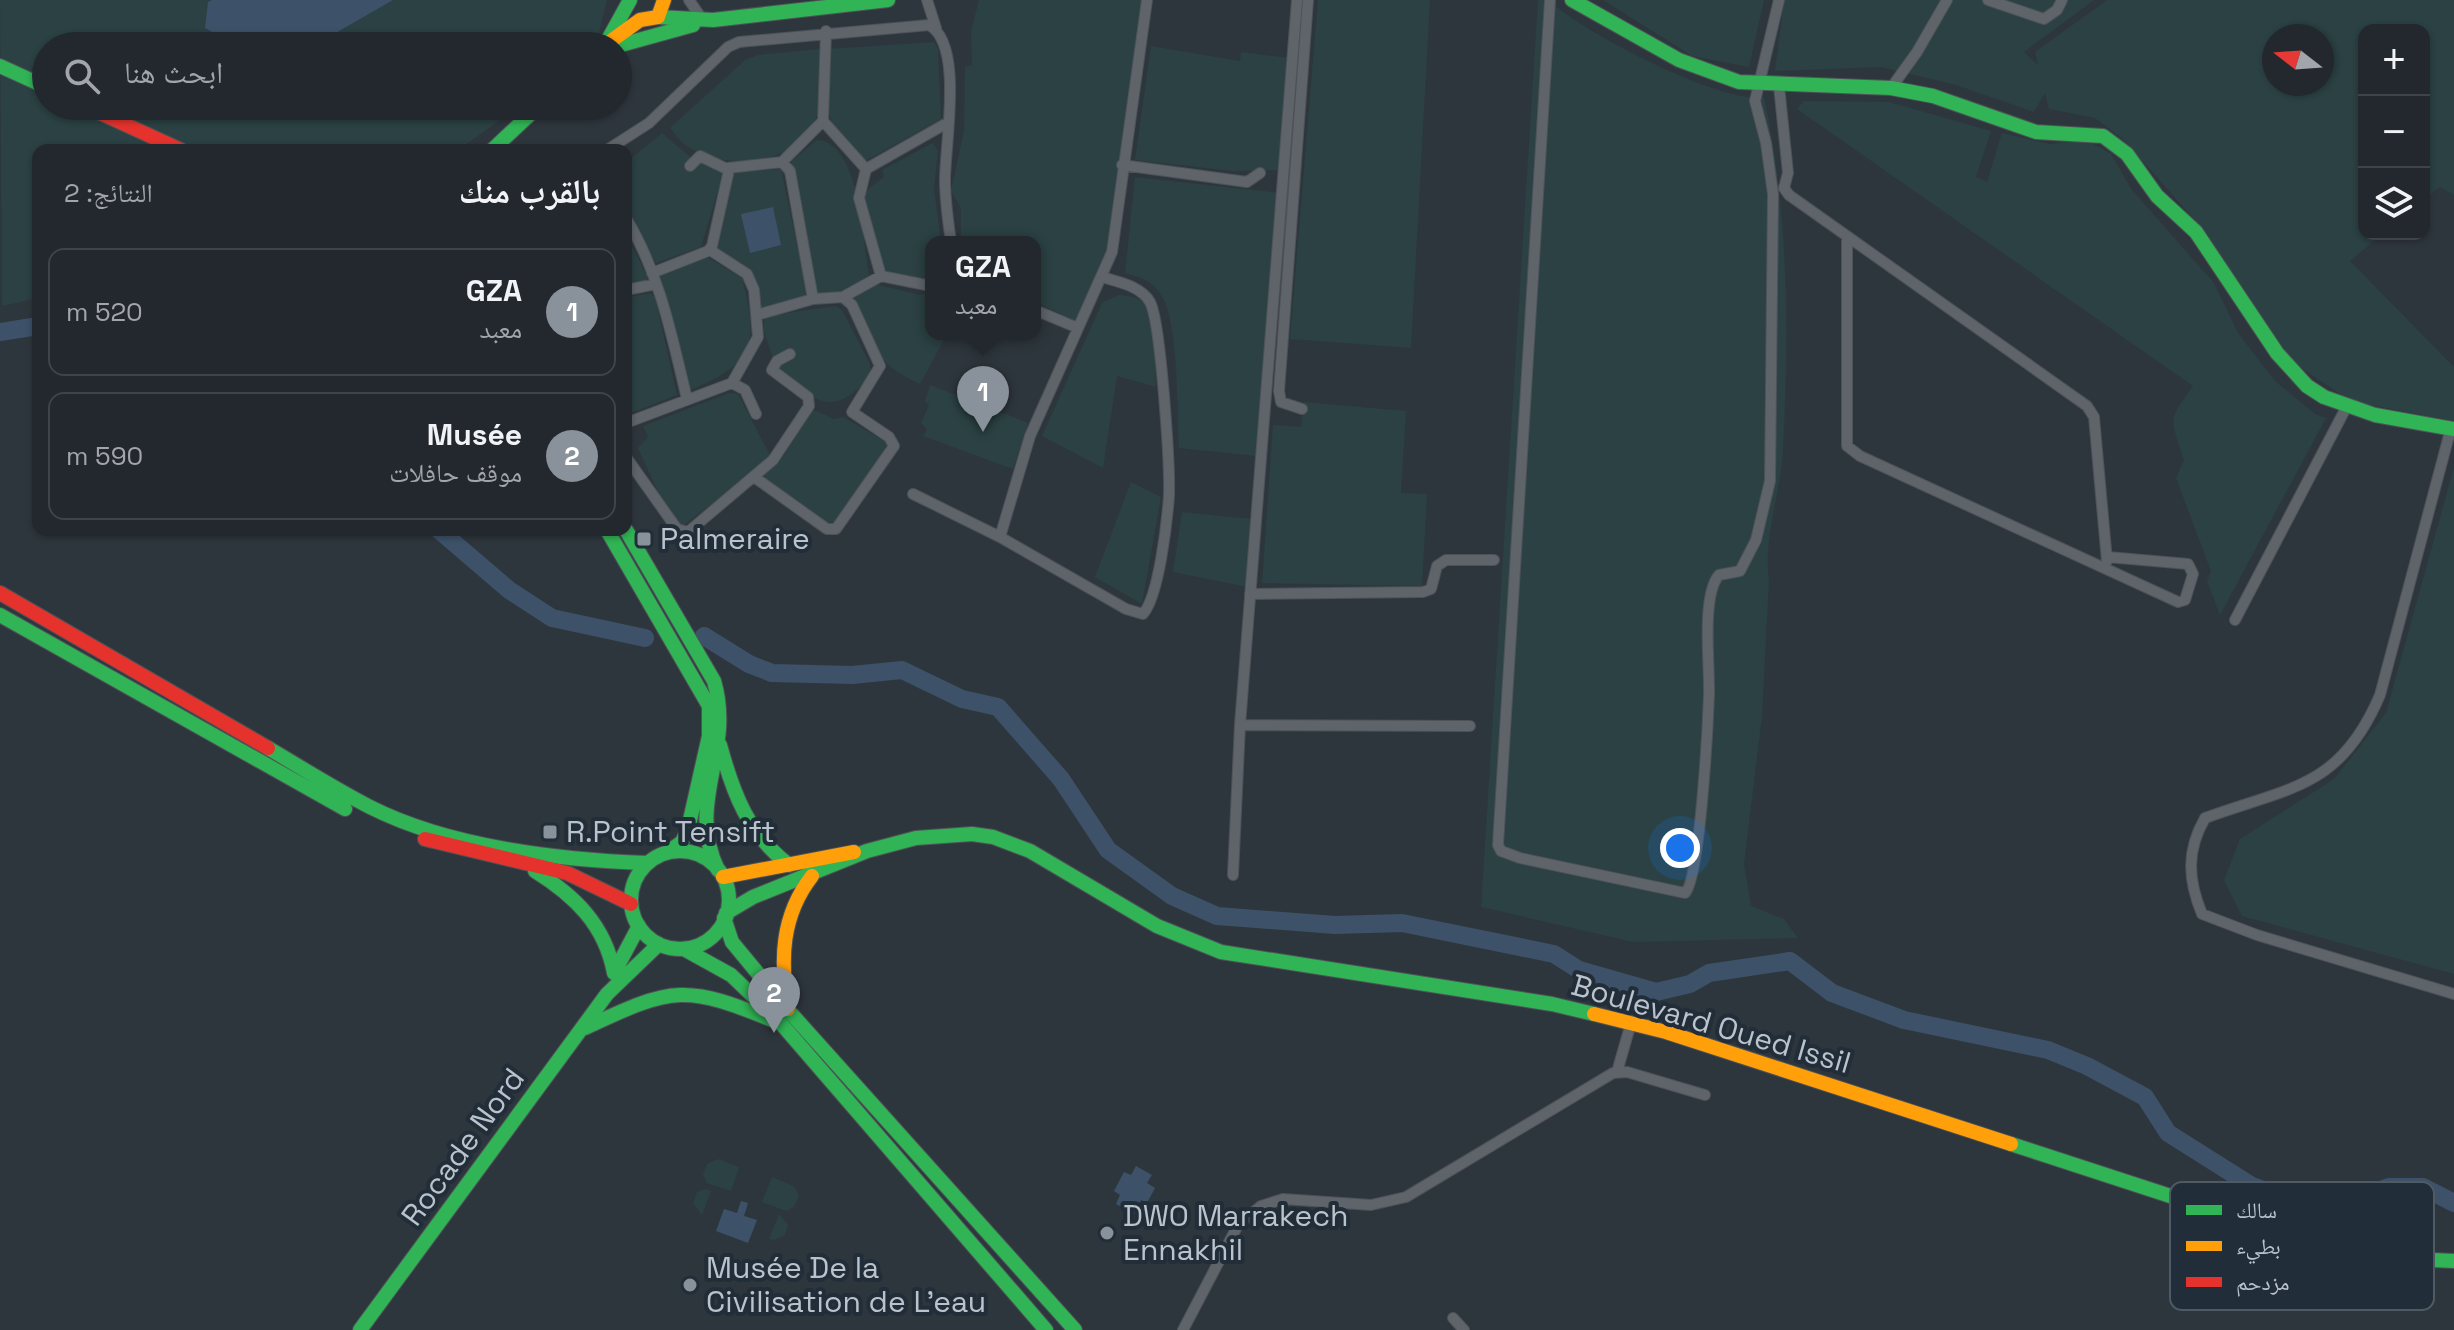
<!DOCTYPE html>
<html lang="ar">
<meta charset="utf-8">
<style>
:root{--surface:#22282e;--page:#2e343a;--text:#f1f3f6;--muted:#a2a6aa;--line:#3f444a;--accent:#89929a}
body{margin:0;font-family:"Space Grotesk","Noto Naskh Arabic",sans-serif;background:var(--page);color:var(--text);direction:rtl}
.controls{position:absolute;right:24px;top:24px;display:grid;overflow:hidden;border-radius:16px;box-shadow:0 2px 6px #0004}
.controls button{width:72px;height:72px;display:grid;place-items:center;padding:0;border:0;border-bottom:2px solid var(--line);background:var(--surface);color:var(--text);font:40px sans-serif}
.compass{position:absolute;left:2262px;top:24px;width:72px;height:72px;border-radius:50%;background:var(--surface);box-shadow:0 2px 6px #0004;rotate:287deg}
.you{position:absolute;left:1680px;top:848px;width:28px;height:28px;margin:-20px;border:6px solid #fff;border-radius:50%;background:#1a73e8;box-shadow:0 0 0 12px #1a73e833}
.badge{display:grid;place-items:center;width:52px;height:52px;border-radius:50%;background:var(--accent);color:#fff;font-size:26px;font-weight:700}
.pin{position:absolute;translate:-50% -66px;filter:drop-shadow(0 2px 4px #0008)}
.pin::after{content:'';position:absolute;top:42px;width:28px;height:24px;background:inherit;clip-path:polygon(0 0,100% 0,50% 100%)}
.popup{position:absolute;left:925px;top:236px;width:116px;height:104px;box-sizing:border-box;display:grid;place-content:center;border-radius:16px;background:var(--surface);filter:drop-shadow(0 2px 6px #0005);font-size:26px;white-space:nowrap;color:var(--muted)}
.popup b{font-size:30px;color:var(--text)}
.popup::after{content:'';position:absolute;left:50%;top:100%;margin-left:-16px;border:16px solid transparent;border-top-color:var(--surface)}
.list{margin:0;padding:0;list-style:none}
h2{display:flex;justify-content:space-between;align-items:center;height:104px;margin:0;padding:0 32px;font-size:34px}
h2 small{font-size:26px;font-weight:400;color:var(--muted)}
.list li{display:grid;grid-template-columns:52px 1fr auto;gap:24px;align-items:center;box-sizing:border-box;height:128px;margin:0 16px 16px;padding:0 16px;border:2px solid var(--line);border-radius:16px}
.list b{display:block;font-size:30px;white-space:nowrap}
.list p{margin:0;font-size:26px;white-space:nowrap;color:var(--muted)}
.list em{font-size:26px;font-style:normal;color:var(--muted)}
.icon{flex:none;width:44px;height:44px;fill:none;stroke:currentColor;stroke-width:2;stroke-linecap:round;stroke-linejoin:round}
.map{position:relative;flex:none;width:2454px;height:1330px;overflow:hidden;direction:ltr}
.search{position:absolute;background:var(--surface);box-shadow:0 2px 6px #0004;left:32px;top:32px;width:600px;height:88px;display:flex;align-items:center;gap:20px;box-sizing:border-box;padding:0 28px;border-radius:44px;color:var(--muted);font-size:30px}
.panel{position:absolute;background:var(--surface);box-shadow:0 2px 6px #0004;left:32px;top:144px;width:600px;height:392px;border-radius:16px;direction:rtl}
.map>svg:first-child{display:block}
</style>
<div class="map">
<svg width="2454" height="1330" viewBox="0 0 2454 1330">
<rect width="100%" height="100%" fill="#2e363d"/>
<!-- green -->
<path fill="#2b4143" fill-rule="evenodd" d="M0,0H607L599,33L585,46H46V106H520L458,150H38V298L2,306Z
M979,0H1142L1107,251L1076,321L1035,302V242H961V208L951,191L964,131L965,67L972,65L971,32Z
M1318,0H1430L1411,348L1290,339Z
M1538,0H1549C1580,31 1722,105 1764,97C1789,211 1789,332 1783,449C1781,493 1763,536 1769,581L1762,716L1744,864L1751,906L1784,919L1798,938L1633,942L1481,907Z
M1603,0H1764L1749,67L1692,56Z
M1784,0H2094L2024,52L2038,65L2035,52L2107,0H2454V195L2440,187L2424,199V30H2364V234H2382L2350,261L2454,367V421L2351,401L2286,358L2207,234L2124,140L2095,118L2049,109L2045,93L2034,112L1956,85L1881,67L1775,71ZM2274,36H2322V84H2274Z
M934,42L938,49L941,119L867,160C819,137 828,94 828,49Z
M1151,46L1240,61L1241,52L1289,58L1280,170L1232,171L1135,160Z
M821,49C820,71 823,97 816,118C799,166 724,172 687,146C680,142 675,134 670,128L745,60L758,55Z
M1803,101L1889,102L1991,131L1976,177L1987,182L2002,133L2049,144L2087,140L2111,154L2132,190L2214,283L2238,333L2275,381L2315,414L2326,418L2220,615L2207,581L2211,571L2176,478L2184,460C2170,417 2167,422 2193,386L1797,109Z
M662,133L694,160L724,170L701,247L656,263L626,215V163Z
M817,140C860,142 863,241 869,275L846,293L818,296L792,178V161Z
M933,143L938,151L934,189L941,242H931V284L881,276L864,196L868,189L884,177L882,170Z
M781,169L809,301L763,310L759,308L750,275L714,251L730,173Z
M1135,177L1280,193L1256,456L1179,448C1177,414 1179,321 1161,295C1153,281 1140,277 1125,273Z
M626,234L648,278L647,284L626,287Z
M707,257L742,278C759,343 755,364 690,390L659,271Z
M875,284L920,295L931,292V334H947L920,384C874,364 872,342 850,300Z
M650,293L655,297L677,395L626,415V298Z
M1119,295C1127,296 1138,296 1144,303C1156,317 1155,367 1156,387L1117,376L1103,468L1042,436L1102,303Z
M835,306L842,310L870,364V376C830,423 813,398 772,367C776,349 757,334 766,316Z
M930,385L1028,423L1013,469L923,436L927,430L921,423L929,405L925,401Z
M729,393L738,394L772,459L681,527L658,492L638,448L648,437L643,426Z
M1304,402L1406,411L1401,493L1427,494L1422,586L1262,583L1273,425L1301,427Z
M812,409L834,419L843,417L888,443L864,484L835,523L825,522L760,479L784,456Z
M2454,467V974L2242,916L2224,880L2240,839L2334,779L2386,713Z
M1131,482L1161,497L1142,604L1095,577Z
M1182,512L1251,519L1247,587L1173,572Z
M718,1159L739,1167L731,1191L707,1183L703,1174L707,1164Z
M772,1177L794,1186L799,1196L794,1207L786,1211L762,1202Z
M705,1189L711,1191L702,1215L693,1203L697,1192Z
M779,1214L788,1225L785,1235L774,1240L769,1239Z"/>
<!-- water -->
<path fill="#3d5268" d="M212,0H393L313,46H239L205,28L208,2Z
M773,207L781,245L750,253L741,214Z
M1136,1166L1152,1175L1147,1183L1155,1188L1147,1203L1141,1200L1134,1214L1116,1204L1120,1195L1114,1191L1124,1172L1131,1175Z
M741,1201L748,1203L744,1216L757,1220L748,1243L716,1231L724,1209L737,1213Z"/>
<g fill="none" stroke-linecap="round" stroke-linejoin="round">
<!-- river -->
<path stroke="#3d5268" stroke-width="18" d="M0,332L38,326
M439,530L509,590L552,618L645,638
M704,636L749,664L772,673L852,675L902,670L962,699L998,707L1061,779L1108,850L1172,896L1217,916L1335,925L1402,923L1554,954L1579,970L1656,992L1690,984L1709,973L1790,961L1832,993L1904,1020L2048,1050L2087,1066L2145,1097L2168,1133L2252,1186L2288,1199L2332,1208L2389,1187H2423L2454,1203"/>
<!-- street casing -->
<g stroke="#4d5257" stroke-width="12">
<path id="street" d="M689,0L700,16
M927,0L936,28
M1550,0L1498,845L1501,851L1520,858L1685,893C1700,880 1708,723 1709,695C1710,665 1701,596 1719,575L1740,571L1756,540L1770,481L1773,194L1766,143L1755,101L1779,0
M1988,0L2044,19L2057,10L2062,0
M1779,86L1788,173L1784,188L1789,195L2087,406L2094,417L2107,561
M1891,88L1917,52L1947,0
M823,121L866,169
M607,150L649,123L728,47L739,42L929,25C964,44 945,144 945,180C945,201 948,221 951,242
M782,162L823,121L826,31
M1122,165L1247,182L1260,173
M728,168L782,162L790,171L813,299L757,315
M626,218C660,274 672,337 687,399
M1847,237V446L1860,456L2178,602L2185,600L2193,574L2188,564L2108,557
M710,250L747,274L754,290L758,337L732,383
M652,273L708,251L712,246L729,170L700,156L690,166
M881,276L859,198L866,169L947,123
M626,290L656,284
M843,297L881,276L931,286
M1035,310L1078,328
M1302,409L1281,402L1279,391L1308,0
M626,423L732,383L745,390L756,414
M2451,428L2380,695C2340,789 2289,787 2205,818C2186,851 2188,880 2202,914L2257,935L2454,994
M626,457L677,529L688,532L773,460L809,406L808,397L772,370L777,361L790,354
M754,477L827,529H836L894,446L889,437L852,412L880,366L852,305L843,297L813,299
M913,494L1000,537L1126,609L1143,614C1159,596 1167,522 1169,496C1170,466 1161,323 1150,302C1141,286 1118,282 1102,277
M1000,537L1030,436L1112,252L1147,0
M1250,594L1423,592L1431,589L1437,566L1446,560H1494
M2235,620L2347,406
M1240,725L1470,726
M1233,875L1240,725L1297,0
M1617,1072L1631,1023
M1453,1318L1464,1330
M1183,1330L1238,1225L1261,1206L1283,1199L1371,1205L1406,1197L1613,1073L1627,1072L1705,1095"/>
</g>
<!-- fast casing -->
<g stroke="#4d5257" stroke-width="16">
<path id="fast" d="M1572,0L1679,60L1739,82L1891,88L1933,96L2036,132L2103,136L2127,154L2157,196L2196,232L2277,353L2307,386L2324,397L2375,415L2454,429
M658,17L713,20L888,0
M609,38L630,0
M617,46L693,25
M0,66L46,87
M492,150L539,106
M607,530L709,706V736L688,829L682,842L668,852
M626,530L714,681C735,752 685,801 718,870
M0,615L345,809
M720,745C733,793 748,834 789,865
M268,748C302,768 335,789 370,807C449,847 559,860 647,863
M631 900a49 49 0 1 1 98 0a49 49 0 1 1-98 0Z
M535,871C575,896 605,925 614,973
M726,913L753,897L867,851L916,838L972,834L993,837L1030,851L1157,926L1221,952L1552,1004L1594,1014
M724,918L732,942L788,1010L1075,1330
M684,949L731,975L778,1020L1046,1330
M614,973L639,926
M585,1028C674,986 685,984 777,1022
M2011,1144L2293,1236L2392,1258L2454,1261
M360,1330L607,994L659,944"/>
</g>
<!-- slow casing -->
<g stroke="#4d5257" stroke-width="16">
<path id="slow" d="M604,46L640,20L658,17L664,0
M723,877L854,852
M788,1009C780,960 781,916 812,876
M1594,1014L1666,1032L2011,1144"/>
</g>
<!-- jam casing -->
<g stroke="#4d5257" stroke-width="16">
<path id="jam" d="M85,106L181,150
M0,593L268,748
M425,839L567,873L631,904"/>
</g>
<!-- street -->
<use href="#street" stroke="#5e646a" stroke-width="10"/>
<!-- fast -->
<use href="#fast" stroke="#30b455" stroke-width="14"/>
<!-- slow -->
<use href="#slow" stroke="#ff9f0a" stroke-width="14"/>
<!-- jam -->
<use href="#jam" stroke="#e5322d" stroke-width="14"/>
</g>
<!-- markers -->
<g fill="#89929a" stroke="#212d38" stroke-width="3">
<rect x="636" y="531" width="16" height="16" rx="4"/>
<rect x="542" y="824" width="16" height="16" rx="4"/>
<circle cx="1107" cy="1233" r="8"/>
<circle cx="690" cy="1285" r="8"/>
</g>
<g text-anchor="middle" stroke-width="8" stroke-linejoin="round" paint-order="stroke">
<!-- poi labels -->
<g font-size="30" fill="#bac3cc" stroke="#212d38" text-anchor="start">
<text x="660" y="549">Palmeraire</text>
<text x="566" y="842">R.Point Tensift</text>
<text x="1123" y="1226">DWO Marrakech<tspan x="1123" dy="34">Ennakhil</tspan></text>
<text x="706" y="1278">Musée De la<tspan x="706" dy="34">Civilisation de L'eau</tspan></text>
</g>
<!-- street labels -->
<g font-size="30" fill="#bac3cc" stroke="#212d38">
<text transform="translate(1711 1024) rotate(16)" y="10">Boulevard Oued Issil</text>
<text transform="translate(463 1147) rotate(-54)" y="10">Rocade Nord</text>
</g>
</g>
<!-- legend -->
<rect x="2170" y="1182" width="264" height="128" rx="12" fill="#212d38" stroke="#4f5a64" stroke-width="2"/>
<rect x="2186" y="1205" width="36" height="10" fill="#30b455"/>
<rect x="2186" y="1241" width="36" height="10" fill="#ff9f0a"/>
<rect x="2186" y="1277" width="36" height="10" fill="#e5322d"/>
<g font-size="22" fill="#bac3cc">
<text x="2236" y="1218">سالك</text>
<text x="2236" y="1254">بطيء</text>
<text x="2236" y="1290">مزدحم</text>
</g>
</svg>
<div class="controls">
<button>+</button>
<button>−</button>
<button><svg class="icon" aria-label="layers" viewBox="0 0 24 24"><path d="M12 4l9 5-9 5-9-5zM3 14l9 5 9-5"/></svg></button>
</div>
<svg class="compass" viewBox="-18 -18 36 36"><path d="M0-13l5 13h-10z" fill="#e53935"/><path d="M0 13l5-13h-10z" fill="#a2a6aa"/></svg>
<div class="you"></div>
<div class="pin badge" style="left:983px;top:432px">1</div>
<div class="popup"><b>GZA</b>معبد</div>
<div class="pin badge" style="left:774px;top:1033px">2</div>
<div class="search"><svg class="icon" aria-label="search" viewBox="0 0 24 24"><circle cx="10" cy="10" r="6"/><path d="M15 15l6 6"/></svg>ابحث هنا</div>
<section class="panel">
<h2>بالقرب منك<small>النتائج: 2</small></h2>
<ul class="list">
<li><span class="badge">1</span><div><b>GZA</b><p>معبد</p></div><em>520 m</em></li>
<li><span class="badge">2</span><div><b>Musée</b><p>موقف حافلات</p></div><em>590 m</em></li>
</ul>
</section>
</div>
